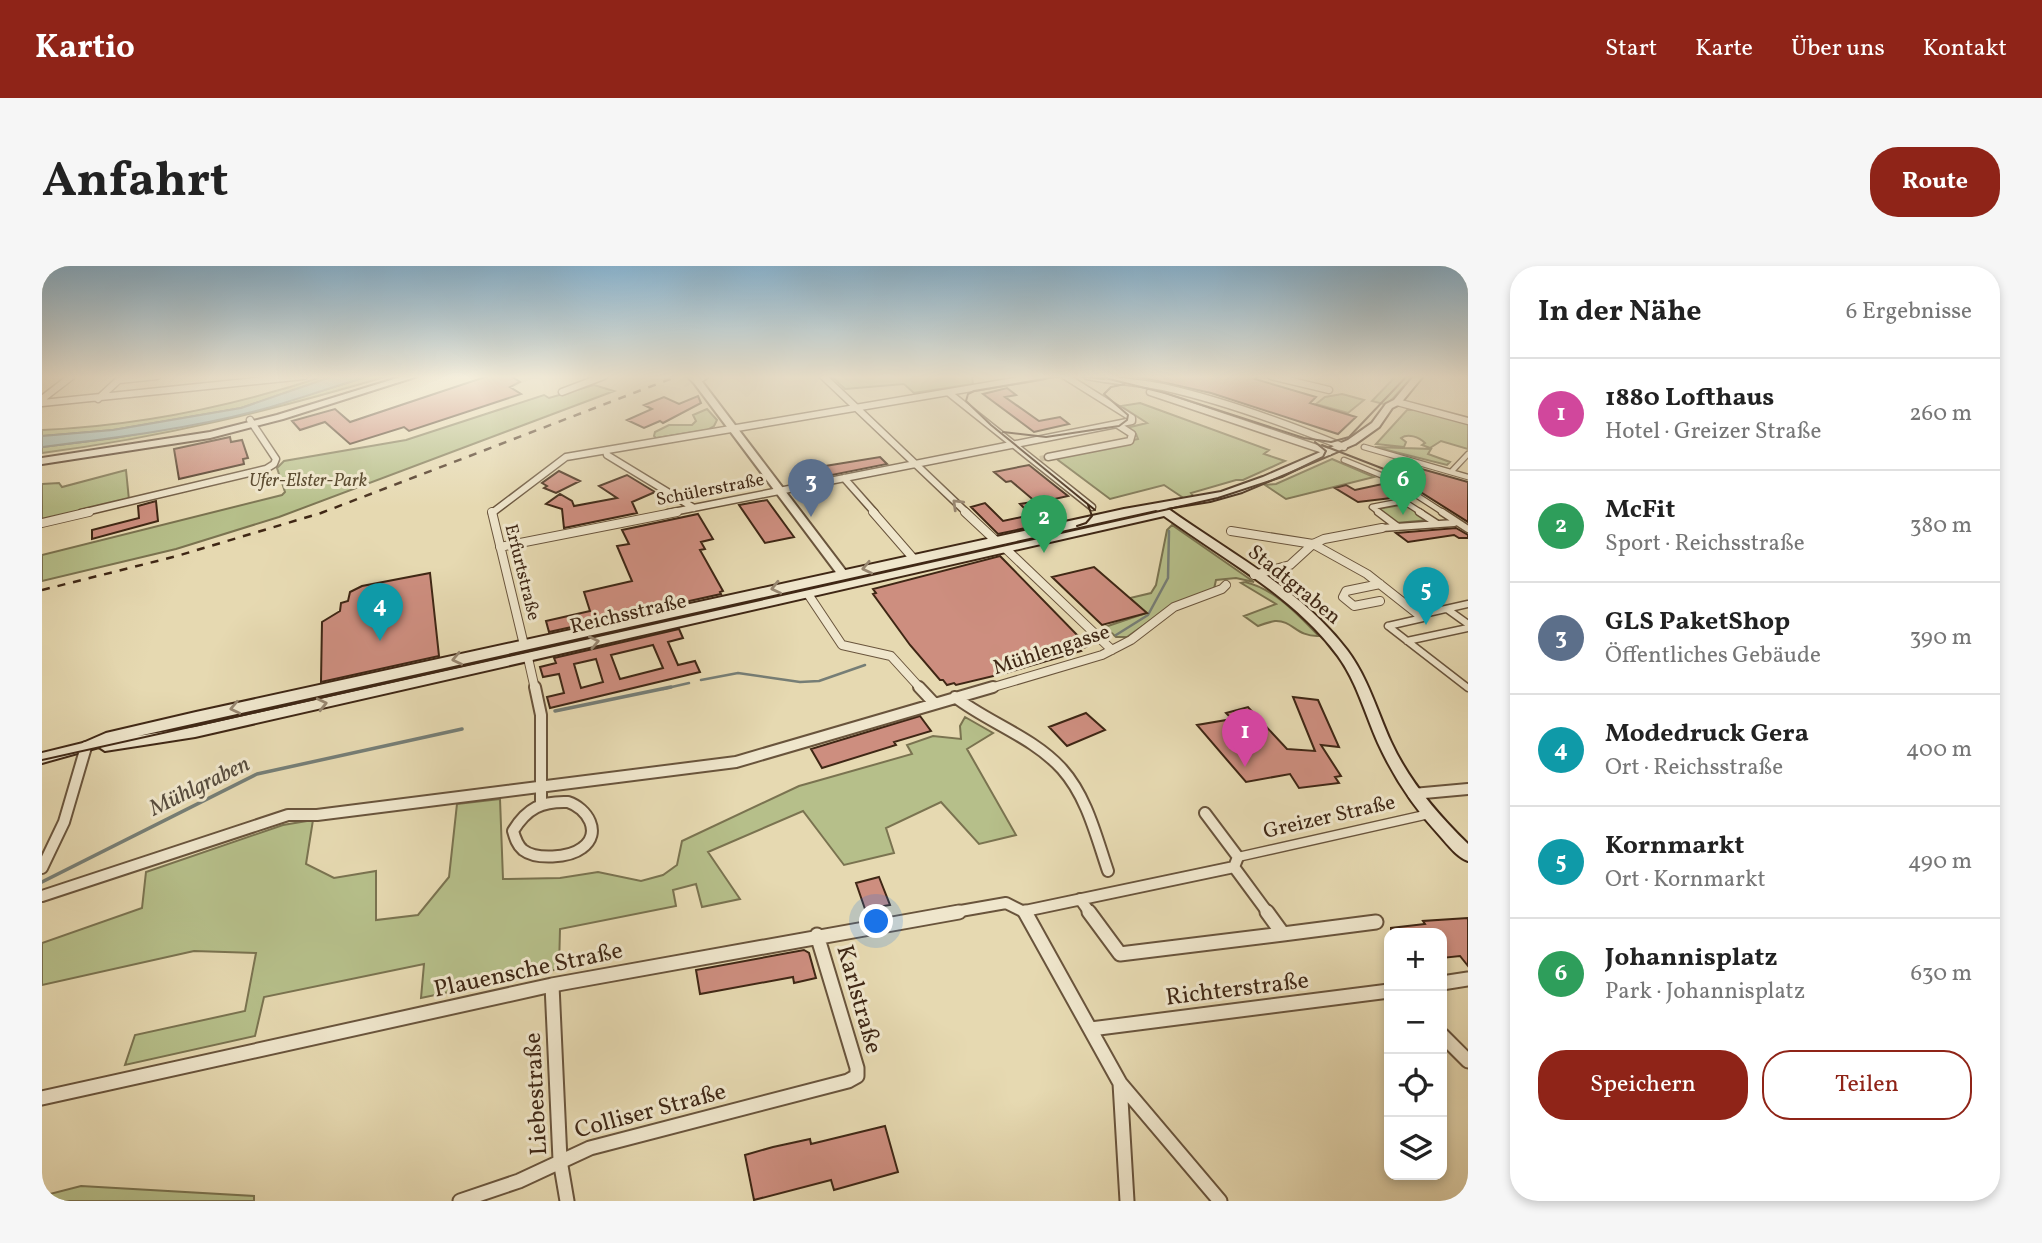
<!DOCTYPE html>
<html lang="de">
<meta charset="utf-8">
<style>
:root{--surface:#fff;--page:#f6f6f6;--text:#222;--muted:#767676;--line:#e0e0e0;--accent:#8f2418}
body{margin:0;font-family:Vollkorn,serif;background:var(--page);color:var(--text)}
.controls{position:absolute;right:21px;bottom:21px;display:grid;overflow:hidden;border-radius:14px;box-shadow:0 4px 10px #0003}
.controls button{width:63px;height:63px;display:grid;place-items:center;padding:0;border:0;border-bottom:2px solid var(--line);background:var(--surface);color:var(--text);font:35px sans-serif}
.you{position:absolute;left:835px;top:656px;width:24px;height:24px;margin:-18px;border:5px solid #fff;border-radius:50%;background:#1a73e8;box-shadow:0 0 0 10px #1a73e833}
.badge{display:grid;place-items:center;width:46px;height:46px;border-radius:50%;background:var(--accent);color:#fff;font-size:23px;font-weight:700}
.pin{position:absolute;translate:-50% -58px;filter:drop-shadow(0 2px 4px #0008)}
.pin::after{content:'';position:absolute;top:37px;width:24px;height:21px;background:inherit;clip-path:polygon(0 0,100% 0,50% 100%)}
.list{margin:0;padding:0;list-style:none}
h2{display:flex;justify-content:space-between;align-items:center;height:91px;margin:0;padding:0 28px;font-size:30px}
h2 small{font-size:23px;font-weight:400;color:var(--muted)}
.list li{display:grid;grid-template-columns:46px 1fr auto;gap:21px;align-items:center;box-sizing:border-box;height:112px;padding:0 28px;border-top:2px solid var(--line)}
.list b{display:block;font-size:26px;white-space:nowrap}
.list p{margin:0;font-size:23px;white-space:nowrap;color:var(--muted)}
.list em{font-size:23px;font-style:normal;color:var(--muted)}
.actions{display:flex;gap:14px;padding:21px 28px}
.actions a{flex:1;padding:16px 0;border:2px solid var(--accent);border-radius:28px;text-align:center;font-size:24px;color:var(--accent)}
.actions .main{background:var(--accent);color:#fff}
.icon{flex:none;width:38px;height:38px;fill:none;stroke:currentColor;stroke-width:2;stroke-linecap:round;stroke-linejoin:round}
.map{position:relative;flex:none;width:1426px;height:935px;overflow:hidden;border-radius:28px}
header{display:flex;align-items:center;gap:42px;box-sizing:border-box;height:98px;padding:0 35px;background:var(--accent);color:#fff}
header strong{font-size:33px}
nav{display:flex;gap:38px;margin-inline-start:auto;font-size:24px}
.intro{display:flex;align-items:center;justify-content:space-between;box-sizing:border-box;height:168px;padding:0 42px}
h1{margin:0;font-size:49px}
.button{padding:18px 32px;border-radius:28px;background:var(--accent);color:#fff;font-size:24px;font-weight:700}
main{display:flex;gap:42px;padding:0 42px}
aside{flex:1;background:var(--surface);border-radius:28px;box-shadow:0 4px 10px #0003}
.map>svg:first-child{display:block}
</style>
<header>
<strong>Kartio</strong>
<nav><a>Start</a><a>Karte</a><a>Über uns</a><a>Kontakt</a></nav>
</header>
<div class="intro"><h1>Anfahrt</h1><a class="button">Route</a></div>
<main>
<div class="map">
<svg width="1426" height="935" viewBox="0 0 1426 935">
<rect width="100%" height="100%" fill="#e6d9b1"/>
<filter id="stains"><feTurbulence type="fractalNoise" baseFrequency=".00286" numOctaves="4"/><feColorMatrix values="0 0 0 0 .2 0 0 0 0 .09 0 0 0 0 .02 0 0 0 .5 -.17"/></filter>
<radialGradient id="worn" r=".72"><stop offset=".6" stop-color="#630" stop-opacity="0"/><stop offset="1" stop-color="#630" stop-opacity=".3"/></radialGradient>
<!-- green -->
<path fill="#b6bf8a" stroke="#7a7350" stroke-width="2" d="M283,110H292L199,142L71,164L0,170V164C95,160 192,140 283,110Z
M327,110H346C228,145 122,171 0,187V181L73,172L152,158L218,144Z
M789,110H938L930,111L931,118L872,127L862,118L803,123Z
M1354,110H1371L1345,139L1330,135Z
M552,119L572,125L237,251L134,283L0,315V289L240,229L243,226L235,202L242,195L364,174L502,129L507,132Z
M1300,128L1322,134L1306,147L1274,138L1283,131Z
M1098,137L1227,184L1222,188L1243,195L1201,214H1194L1149,227L1152,231L1143,233L1122,219L1068,233L1012,191L1096,173L1094,168L1084,162L1105,157L1079,140Z
M665,143L675,154L672,160L665,164L614,172L612,170L613,166L627,159H650L654,155L651,149Z
M1365,144H1376L1426,157V183L1399,175L1388,182L1380,179L1383,177C1377,171 1366,167 1359,172L1364,176L1362,181L1334,178Z
M1333,181L1389,183L1386,188L1408,196L1405,199Z
M1290,193L1332,211L1244,233L1223,219L1234,218Z
M84,204L87,234L0,254V218L17,217L20,221Z
M1364,238L1388,254L1354,257L1335,243Z
M1130,259L1212,316L1194,312L1174,314L1172,323L1132,338L1085,371H1074L1063,361L1104,347L1088,332L1109,327L1114,319L1125,264Z
M789,314L792,318L584,367L583,363L506,381L505,378Z
M1203,316C1233,323 1256,349 1277,370C1254,371 1251,354 1233,355C1228,356 1221,358 1216,360L1202,350L1234,338L1199,317Z
M378,403L379,414L130,469L62,474Z
M923,451L951,467L925,483L974,569L937,578L899,536L844,562L852,587L802,599L761,545L666,586L698,633L660,641L654,618L631,624L634,640L518,663L517,703L379,732L382,698L222,731L213,770L83,799L93,769L203,745L214,687L152,685L0,719V677L100,642L104,606L241,559L271,554L264,598L292,612L334,605V654L376,649L407,611L415,538L458,533L461,613L518,612L556,606L599,615L621,609L635,599L640,575L757,520L870,488L865,479L891,470L919,473L918,460Z
M39,920L212,930V935H0V930Z"/>
<!-- water -->
<path fill="#9ab8b6" stroke="#767e76" stroke-width="2" d="M292,110H327C290,121 254,134 218,144C147,163 73,172 0,181V170L71,164L199,142Z"/>
<g fill="none" stroke-linecap="round" stroke-linejoin="round">
<!-- stream-far1 -->
<path stroke="#767e76" stroke-width="2.5" d="M1074,369L1106,349L1126,312L1127,265
M659,414L696,407L758,416L777,415L823,399
M621,423L647,417"/>
<!-- stream -->
<path stroke="#767e76" stroke-width="3.5" d="M513,445L629,421
M0,616L215,508L420,463"/>
</g>
<!-- building -->
<path fill="#cd8e7f" stroke="#3f2715" stroke-width="2" fill-rule="evenodd" d="M446,110H469L478,116L468,121L479,128L367,165L362,161L308,178L283,156L258,164L250,155L293,143L308,156Z
M1092,110H1216L1213,113L1274,131L1268,137L1314,151L1296,168L1169,127Z
M965,122L974,129L963,131L997,155L1018,151L1027,158L992,166L941,128Z
M656,130L659,137L621,157L618,155L602,162L585,154L610,143L602,139L622,131L637,138Z
M188,171L189,176L200,174L206,192L201,193L202,198L137,213L132,183Z
M838,191L845,198L785,210L777,201Z
M987,199L1007,215L1026,230L995,237L969,215L964,216L952,206Z
M1358,200H1369L1426,216V256L1358,213L1383,209L1357,202Z
M517,205L538,215L514,227L502,222L505,220L500,217Z
M585,209L613,226L590,236L595,247L522,262L520,243L504,238L518,228L530,235L532,240L575,232L557,220Z
M1345,217L1366,230L1316,236L1293,222L1304,219L1313,224Z
M725,234L752,271L723,277L697,239Z
M114,235L116,255L50,273V264L97,252L96,240Z
M990,236L1012,256L956,268L929,241L943,237L961,255L989,249L978,238Z
M656,248L671,273L659,276L663,283L658,284L681,325L678,326L679,328L507,366L504,355L548,345L542,326L590,315L575,280L587,278L580,264Z
M1414,262L1426,269V272H1417L1412,269L1366,276L1354,267Z
M958,290L1042,376L1039,377L1044,381L1037,383L1039,385L964,407L914,419L912,417L905,419L901,414H898L868,379L831,328L834,327L831,323Z
M1052,301L1082,327L1105,347L1060,359L1010,311Z
M388,307L397,390L279,416L280,356L298,345L299,337L306,335L308,326L320,320Z
M637,363L641,372L626,376L636,399L653,395L658,406L508,442L505,431L522,427L517,408L501,411L498,401L514,397L512,392ZM611,379L621,402L578,413L569,389ZM554,393L561,416L539,422L532,398Z
M1251,431L1276,434L1297,481L1279,479L1299,510L1293,511L1297,517L1257,522L1248,508L1204,516L1155,459L1190,453L1184,447L1206,441L1245,483L1273,485Z
M1044,447L1063,464L1025,480L1007,461Z
M878,450L889,465L852,476L854,479L780,502L769,483Z
M837,611L848,639L823,643L814,617Z
M1426,652V700L1418,690L1400,692V667H1349V662L1383,658L1381,655Z
M762,684L767,687L774,712L752,717L751,711L658,728L654,704Z
M843,860L856,906L792,924L789,914L712,934L703,889L731,881L768,873L769,878Z"/>
<g fill="none" stroke-linecap="round" stroke-linejoin="round">
<!-- minor-tunnel -->
<path stroke="#c5b592" stroke-width="6" stroke-dasharray="6 3.5" stroke-linecap="butt" d="M998,193L1006,191"/>
<!-- pedestrian-far2 casing -->
<g stroke="#69543c" stroke-width="7">
<path id="pedestrian-far2" d="M1322,181L1426,211
M1302,194L1351,214L1402,247
M1410,205L1426,188
M1338,247L1330,241L1361,235L1380,247"/>
</g>
<!-- pedestrian-far1 casing -->
<g stroke="#69543c" stroke-width="9">
<path id="pedestrian-far1" d="M1336,246L1356,261
M1377,246L1394,257
M1400,246L1426,263
M1340,262L1412,257
M1405,343L1426,358
M1346,360L1426,422
M1346,360L1381,352L1377,349L1426,338
M1365,375L1426,362"/>
</g>
<!-- pedestrian casing -->
<g stroke="#69543c" stroke-width="11">
<path id="pedestrian" d="M1196,591L1387,548"/>
</g>
<!-- minor-far3 casing -->
<g stroke="#69543c" stroke-width="9">
<path id="minor-far3" d="M781,110L925,247
M1045,110C1070,115 1095,116 1121,121C1183,135 1243,157 1302,181
M1229,110L1287,124
M77,114L115,110
M655,115L663,110
M520,126L562,110
M1108,126L1287,186
M907,127L1050,241
M0,133L30,110
M56,133L81,110
M1355,136L1426,155
M0,137L262,110
M564,185L565,189L652,242
M1006,191L1088,175L1090,168L1076,159
M802,212L833,247
M39,247L224,203L232,198L234,193L208,154
M450,247L524,191L1001,110
M626,247L1090,155V152L1023,110"/>
</g>
<!-- minor-far2 casing -->
<g stroke="#69543c" stroke-width="10">
<path id="minor-far2" d="M450,246L482,379
M831,246L871,292
M923,246L953,274
M0,257L47,246
M1189,265L1271,278L1325,308L1377,349
M458,281L635,246
M964,283L1070,384
M1212,309L1248,299L1271,278L1282,273L1340,262
M1338,318L1304,325L1301,331L1312,340L1338,335
M766,328L800,379L849,390L879,423
M486,392L493,423
M945,423L1060,389L1089,374L1132,341L1180,323L1184,319"/>
</g>
<!-- minor-far1 casing -->
<g stroke="#69543c" stroke-width="14">
<path id="minor-far1" d="M493,421L499,449V537
M877,421L892,437
M913,431C947,457 991,471 1020,503C1045,531 1054,570 1066,605
M1371,528L1426,523
M526,536C545,542 561,567 540,582C527,592 494,594 481,584C475,579 473,572 471,565C485,542 500,535 526,536Z
M1192,601L1226,647
M0,602L22,556L44,481
M0,630L246,549H275L694,496L951,421
M1038,633L1048,647
M983,645L1192,601L1196,591L1163,547
M907,647L964,637L984,647"/>
</g>
<!-- minor casing -->
<g stroke="#69543c" stroke-width="17">
<path id="minor" d="M983,646L1078,817L1178,935
M1047,646L1078,688L1241,668L1225,646
M1241,668L1334,656
M1400,717L1426,713
M510,719L518,894L525,935
M1049,763L1347,725
M1400,769L1426,795
M1078,817L1085,935
M0,832L510,719L917,646
M418,935L477,915L548,882L806,815L815,810V802L775,669"/>
</g>
<!-- tertiary casing -->
<g stroke="#69543c" stroke-width="4">
<path id="tertiary" d="M645,110H653L658,113L804,305V309H796L652,117Z"/>
</g>
<!-- secondary casing -->
<g stroke="#3f2715" stroke-width="4">
<path id="secondary" d="M362,110H376L241,153L168,172L0,198V192L168,166L235,149Z
M1372,110H1381L1358,138L1350,142L1337,161L1313,178L1200,226L1168,235L1125,242C1186,286 1259,323 1305,384C1326,412 1335,445 1349,476C1367,515 1395,548 1426,578V595C1415,591 1406,579 1398,570C1373,543 1352,512 1336,477C1323,448 1315,416 1296,390C1252,330 1181,293 1122,250L153,471L63,485L57,481L0,497V487L41,477L64,467L154,446L1082,243L1179,226L1221,211L1306,174L1330,157L1344,138L1352,134ZM1114,244L1116,245L153,461L96,470Z"/>
</g>
<!-- pedestrian-far2 -->
<use href="#pedestrian-far2" stroke="#efe6cc" stroke-width="4.5"/>
<!-- pedestrian-far1 -->
<use href="#pedestrian-far1" stroke="#efe6cc" stroke-width="6"/>
<!-- pedestrian -->
<use href="#pedestrian" stroke="#efe6cc" stroke-width="8"/>
<!-- minor-far3 -->
<use href="#minor-far3" stroke="#efe6cc" stroke-width="6"/>
<!-- minor-far2 -->
<use href="#minor-far2" stroke="#efe6cc" stroke-width="8"/>
<!-- minor-far1 -->
<use href="#minor-far1" stroke="#efe6cc" stroke-width="10"/>
<!-- minor -->
<use href="#minor" stroke="#efe6cc" stroke-width="13"/>
<!-- tertiary -->
<use href="#tertiary" fill="#efe6cc" fill-rule="evenodd"/>
<!-- secondary -->
<use href="#secondary" fill="#efe6cc" fill-rule="evenodd"/>
<!-- tram -->
<path stroke="#3f2715" stroke-width="2" d="M1019,110L932,125L926,128L924,135L949,159L1053,244
M1033,110L1062,113
M1055,110L1123,127L1262,172L1289,176L1307,171L1365,110
M961,166L1004,171L1077,160L1085,154L1086,149L1062,128L1069,121L1083,118
M1280,179L1365,212
M1035,260L1044,257L1050,250L1046,239
M0,494L1176,232L1240,211L1281,191L1284,185L1273,176"/>
<!-- rail -->
<path stroke="#3f2715" stroke-width="2.5" stroke-dasharray="8 8" stroke-linecap="butt" d="M0,324L135,290L279,247L636,110"/>
</g>
<!-- one-way arrows -->
<defs><path id="oneway-chevron" d="M-2-3.5L2.5 0L-2 3.5" fill="none" stroke-width="1.6" stroke-linecap="round" stroke-linejoin="round" transform="scale(1.75)"/></defs>
<g stroke="#978670">
<use href="#oneway-chevron" transform="translate(915 238) rotate(-136)"/>
<use href="#oneway-chevron" transform="translate(825 302) rotate(168)"/>
<use href="#oneway-chevron" transform="translate(734 322) rotate(167)"/>
<use href="#oneway-chevron" transform="translate(552 376) rotate(-12)"/>
<use href="#oneway-chevron" transform="translate(415 393) rotate(168)"/>
<use href="#oneway-chevron" transform="translate(280 438) rotate(-13)"/>
<use href="#oneway-chevron" transform="translate(193 442) rotate(168)"/>
</g>
<!-- sky -->
<linearGradient id="sky" x2="0" y2="1"><stop stop-color="#89b6d4"/><stop offset="0.46" stop-color="#f4eedc"/><stop offset="1" stop-color="#f4eedc" stop-opacity="0"/></linearGradient>
<rect width="1426" height="241" fill="url(#sky)"/>
<g text-anchor="middle" stroke-width="6" stroke-linejoin="round" paint-order="stroke">
<!-- far-park labels -->
<g font-size="18" font-style="italic" fill="#5d4d32" stroke="#efe6cc">
<text x="266" y="220">Ufer-Elster-Park</text>
</g>
<!-- far-street labels -->
<g font-size="18" fill="#3f2715" stroke="#efe6cc">
<text transform="translate(668 223) rotate(-11)" y="6">Schülerstraße</text>
<text transform="translate(481 306) rotate(76)" y="6">Erfurtstraße</text>
</g>
<!-- street labels -->
<g font-size="21" fill="#3f2715" stroke="#efe6cc">
<text transform="translate(1253 318) rotate(39)" y="7">Stadtgraben</text>
<text transform="translate(586 347) rotate(-13)" y="7">Reichsstraße</text>
<text transform="translate(1009 383) rotate(-18)" y="7">Mühlengasse</text>
<text transform="translate(1287 550) rotate(-13)" y="7">Greizer Straße</text>
</g>
<!-- water labels -->
<g font-size="23" font-style="italic" fill="#564b3d" stroke="#efe6cc">
<text transform="translate(157 519) rotate(-26)" y="8">Mühlgraben</text>
</g>
<!-- near-street labels -->
<g font-size="24" fill="#3f2715" stroke="#efe6cc">
<text transform="translate(486 703) rotate(-12)" y="8">Plauensche Straße</text>
<text transform="translate(1195 722) rotate(-7)" y="8">Richterstraße</text>
<text transform="translate(818 733) rotate(74)" y="8">Karlstraße</text>
<text transform="translate(493 828) rotate(-93)" y="8">Liebestraße</text>
<text transform="translate(608 844) rotate(-15)" y="8">Colliser Straße</text>
</g>
</g>
<rect width="100%" height="100%" filter="url(#stains)"/>
<rect width="100%" height="100%" fill="url(#worn)"/>
</svg>
<div class="controls">
<button>+</button>
<button>−</button>
<button><svg class="icon" aria-label="locate" viewBox="0 0 24 24"><circle cx="12" cy="12" r="6"/><path d="M12 2v4M12 18v4M2 12h4M18 12h4"/></svg></button>
<button><svg class="icon" aria-label="layers" viewBox="0 0 24 24"><path d="M12 4l9 5-9 5-9-5zM3 14l9 5 9-5"/></svg></button>
</div>
<div class="you"></div>
<div class="pin badge" style="left:1203px;top:501px;background:#d1479c">1</div>
<div class="pin badge" style="left:1002px;top:287px;background:#2e9e5b">2</div>
<div class="pin badge" style="left:769px;top:251px;background:#5c6f8a">3</div>
<div class="pin badge" style="left:338px;top:375px;background:#0f9aa8">4</div>
<div class="pin badge" style="left:1384px;top:359px;background:#0f9aa8">5</div>
<div class="pin badge" style="left:1361px;top:249px;background:#2e9e5b">6</div>
</div>
<aside>
<h2>In der Nähe<small>6 Ergebnisse</small></h2>
<ul class="list">
<li><span class="badge" style="background:#d1479c">1</span><div><b>1880 Lofthaus</b><p>Hotel · Greizer Straße</p></div><em>260 m</em></li>
<li><span class="badge" style="background:#2e9e5b">2</span><div><b>McFit</b><p>Sport · Reichsstraße</p></div><em>380 m</em></li>
<li><span class="badge" style="background:#5c6f8a">3</span><div><b>GLS PaketShop</b><p>Öffentliches Gebäude</p></div><em>390 m</em></li>
<li><span class="badge" style="background:#0f9aa8">4</span><div><b>Modedruck Gera</b><p>Ort · Reichsstraße</p></div><em>400 m</em></li>
<li><span class="badge" style="background:#0f9aa8">5</span><div><b>Kornmarkt</b><p>Ort · Kornmarkt</p></div><em>490 m</em></li>
<li><span class="badge" style="background:#2e9e5b">6</span><div><b>Johannisplatz</b><p>Park · Johannisplatz</p></div><em>630 m</em></li>
</ul>
<div class="actions"><a class="main">Speichern</a><a>Teilen</a></div>
</aside>
</main>
